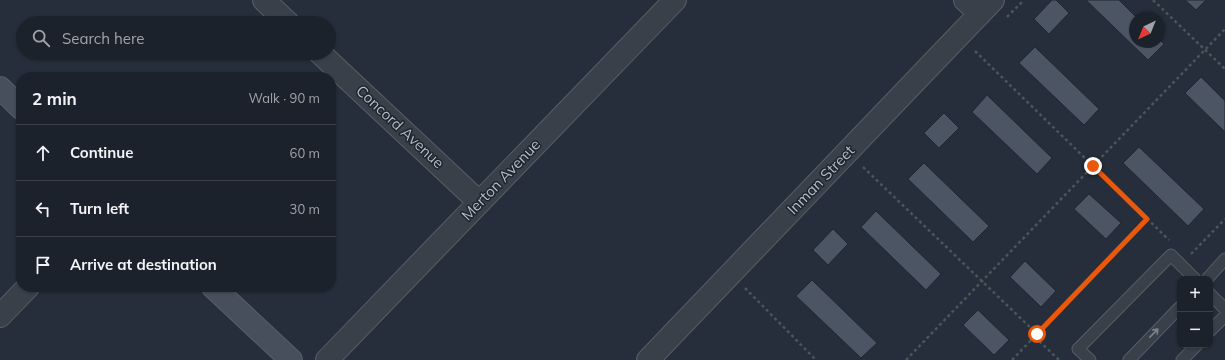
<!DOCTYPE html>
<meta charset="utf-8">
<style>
:root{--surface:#1c222c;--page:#292f38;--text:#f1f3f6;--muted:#a0a4a9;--line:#3a3f48}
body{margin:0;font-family:Mulish,sans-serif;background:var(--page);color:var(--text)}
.controls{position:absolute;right:12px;bottom:12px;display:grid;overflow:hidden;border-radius:8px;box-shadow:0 1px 3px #0004}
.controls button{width:36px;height:36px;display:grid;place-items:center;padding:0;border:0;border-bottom:1px solid var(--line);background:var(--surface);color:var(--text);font:20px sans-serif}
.compass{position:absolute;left:1129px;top:12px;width:36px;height:36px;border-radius:50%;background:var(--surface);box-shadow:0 1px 3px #0004;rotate:223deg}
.stop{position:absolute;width:12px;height:12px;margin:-9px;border:3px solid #ea580c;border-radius:50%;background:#fff}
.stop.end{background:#ea580c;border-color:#fff;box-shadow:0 1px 4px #0008}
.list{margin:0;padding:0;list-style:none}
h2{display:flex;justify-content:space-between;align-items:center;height:52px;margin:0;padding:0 16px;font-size:17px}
h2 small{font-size:13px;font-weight:400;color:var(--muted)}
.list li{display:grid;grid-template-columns:26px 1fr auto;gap:12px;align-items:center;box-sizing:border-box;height:56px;padding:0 16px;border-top:1px solid var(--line)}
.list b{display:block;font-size:15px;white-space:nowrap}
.list em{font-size:13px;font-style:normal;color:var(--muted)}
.icon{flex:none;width:22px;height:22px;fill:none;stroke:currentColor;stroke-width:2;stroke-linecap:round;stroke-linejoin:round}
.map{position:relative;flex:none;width:1225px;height:360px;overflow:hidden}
.search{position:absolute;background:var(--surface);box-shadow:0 1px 3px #0004;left:16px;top:16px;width:320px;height:44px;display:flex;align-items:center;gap:10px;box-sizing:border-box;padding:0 14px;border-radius:22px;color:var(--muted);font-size:15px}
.panel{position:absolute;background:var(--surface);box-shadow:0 1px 3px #0004;left:16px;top:72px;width:320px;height:220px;border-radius:16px}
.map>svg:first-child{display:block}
</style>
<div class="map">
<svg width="1225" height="360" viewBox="0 0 1225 360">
<rect width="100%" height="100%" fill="#252e3a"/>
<!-- building -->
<path fill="#4c5563" stroke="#202731" d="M1052,0H1056L1069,13L1049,34L1034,19Z
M1086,0H1119L1137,18H1135V42H1159V39L1164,44L1148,60Z
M1185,0H1206L1196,10Z
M1035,47L1099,109L1084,125L1019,63Z
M1201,77L1225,101V132L1185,93Z
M987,95L1052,158L1037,174L972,112Z
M944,113L959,128L939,148L924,133Z
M1139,147L1204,209L1188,226L1123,163Z
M924,163L989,226L973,242L908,179Z
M1089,194L1121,223L1106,239L1074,209Z
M876,211L941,274L926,290L861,227Z
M833,229L848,244L828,265L813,250Z
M1025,261L1056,291L1041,307L1010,277Z
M812,280L877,343L861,358L796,296Z
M978,310L1009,340L994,355L963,325Z"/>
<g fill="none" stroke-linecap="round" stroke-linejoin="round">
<!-- lane casing -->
<g stroke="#575e68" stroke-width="13">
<path id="lane" d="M1207,279L1225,259
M1210,294L1225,309
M1210,331L1225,316
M1090,360L1078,349L1171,255L1195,279
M1129,360L1180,307
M1182,360L1197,345"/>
</g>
<!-- street casing -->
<g stroke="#575e68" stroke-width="24">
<path id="street" d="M264,0L288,23
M965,0L980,14
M320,53L479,202
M0,316L28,287
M327,360L675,0
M648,360L993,0"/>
</g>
<!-- secondary casing -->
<g stroke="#575e68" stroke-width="24">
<path id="secondary" d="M0,88L21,108
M213,287L291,360"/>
</g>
<!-- path -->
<path stroke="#47575a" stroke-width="2.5" stroke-dasharray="3 3" stroke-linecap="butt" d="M1153,0L1225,69
M1007,17L1024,0
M975,51L1169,240
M863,167L1037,334
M1191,254L1225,219
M745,288L816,360
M1035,337L1059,360
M906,360L1225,29
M1012,360L1147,219"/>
<!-- lane -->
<use href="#lane" stroke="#39404a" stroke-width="11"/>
<!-- street -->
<use href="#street" stroke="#39404a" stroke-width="22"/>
<!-- secondary -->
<use href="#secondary" stroke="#474f5d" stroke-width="22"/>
</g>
<!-- one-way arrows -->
<defs><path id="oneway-shaft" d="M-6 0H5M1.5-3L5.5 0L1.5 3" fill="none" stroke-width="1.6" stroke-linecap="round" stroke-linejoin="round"/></defs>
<use stroke="#7d848e" href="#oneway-shaft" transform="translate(1154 333) rotate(-46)"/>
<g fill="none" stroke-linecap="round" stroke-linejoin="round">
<!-- route -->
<path stroke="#ea580c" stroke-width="5" d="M1037,334L1147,219L1093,166"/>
</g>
<g text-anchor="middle" stroke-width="3" stroke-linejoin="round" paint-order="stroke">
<!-- street labels -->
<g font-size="15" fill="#b4bbc6" stroke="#1e252f">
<text transform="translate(400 127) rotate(43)" y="5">Concord Avenue</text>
<text transform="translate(501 180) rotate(-46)" y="5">Merton Avenue</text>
<text transform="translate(821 180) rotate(-46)" y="5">Inman Street</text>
</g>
</g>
</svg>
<div class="controls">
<button>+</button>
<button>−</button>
</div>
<svg class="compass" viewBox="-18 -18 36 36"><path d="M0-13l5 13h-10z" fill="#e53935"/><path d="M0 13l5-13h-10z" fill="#a0a4a9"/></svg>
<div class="stop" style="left:1037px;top:334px"></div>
<div class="stop end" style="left:1093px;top:166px"></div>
<div class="search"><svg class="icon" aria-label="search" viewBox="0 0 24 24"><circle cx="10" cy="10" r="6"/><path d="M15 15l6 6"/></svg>Search here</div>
<section class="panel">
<h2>2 min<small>Walk · 90 m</small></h2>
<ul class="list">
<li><svg class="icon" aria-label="ahead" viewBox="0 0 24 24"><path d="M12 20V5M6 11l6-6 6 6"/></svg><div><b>Continue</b></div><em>60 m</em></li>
<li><svg class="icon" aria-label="left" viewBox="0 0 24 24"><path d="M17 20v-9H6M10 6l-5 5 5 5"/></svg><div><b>Turn left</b></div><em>30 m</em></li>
<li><svg class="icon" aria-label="arrive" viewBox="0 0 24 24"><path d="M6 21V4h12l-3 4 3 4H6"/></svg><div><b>Arrive at destination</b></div></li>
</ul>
</section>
</div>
